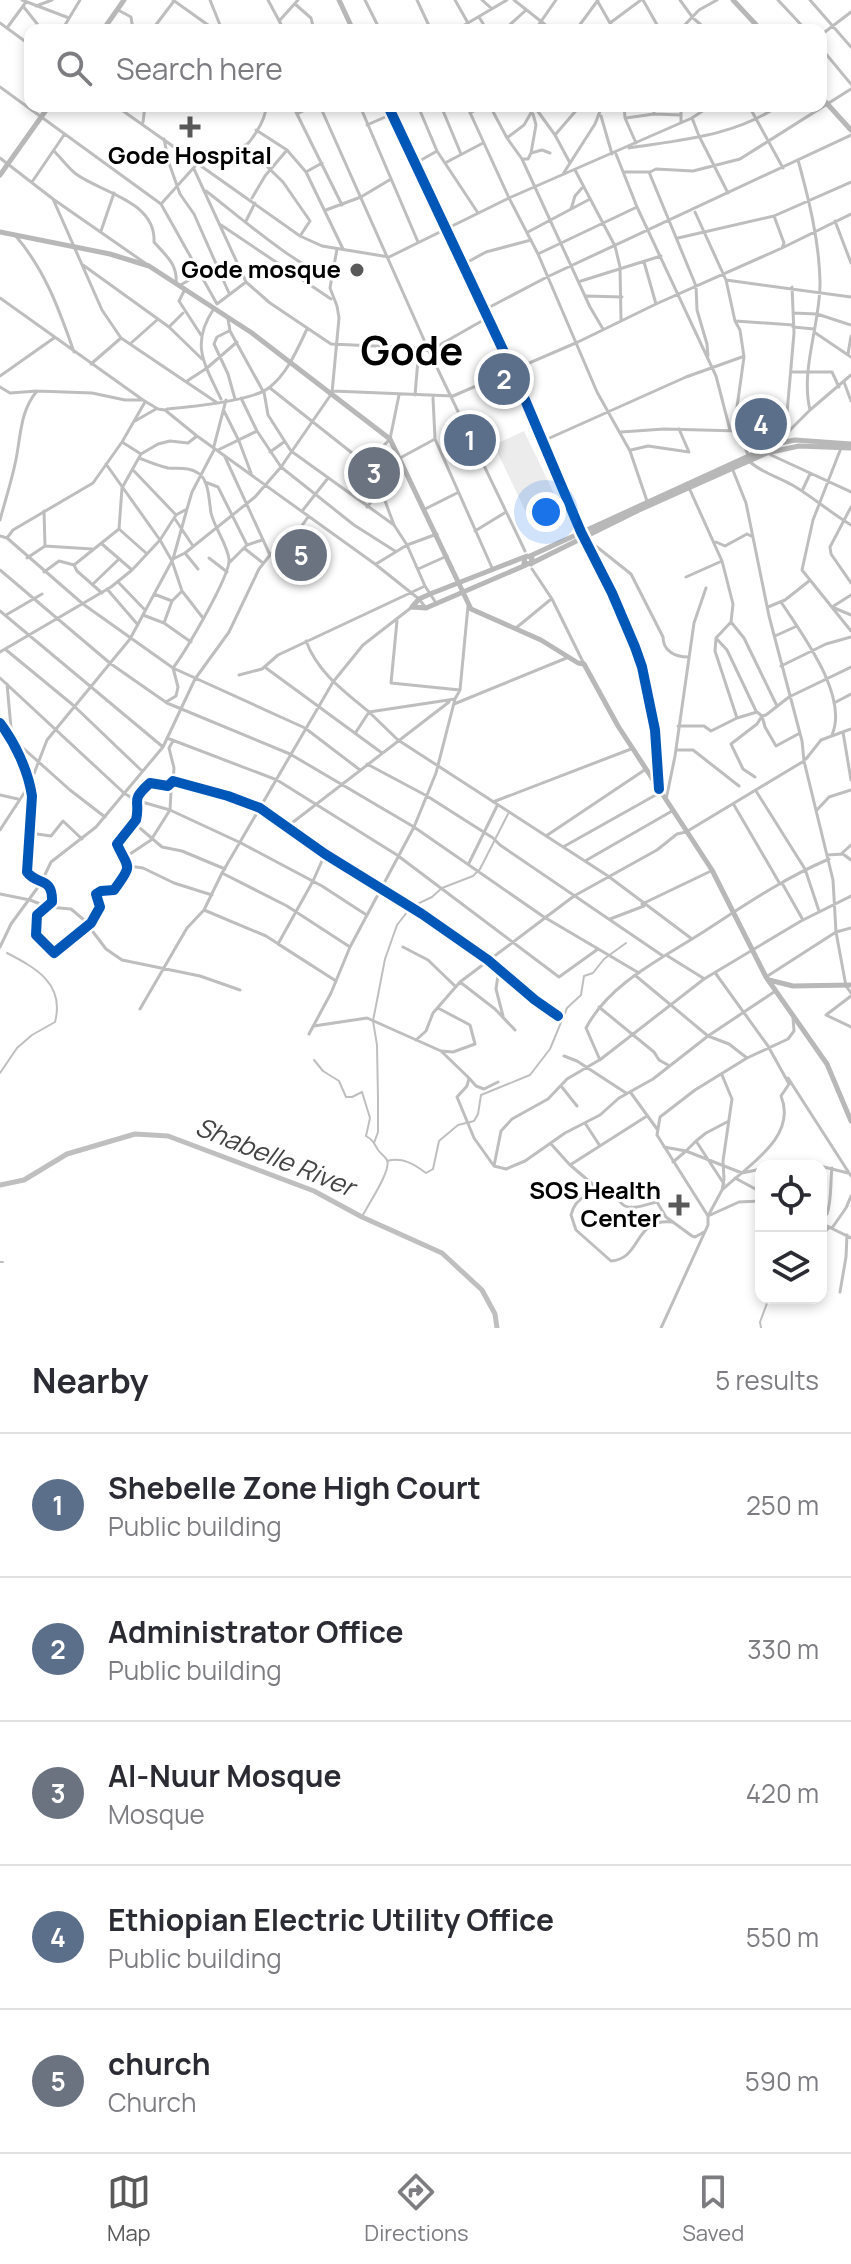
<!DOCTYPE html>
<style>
:root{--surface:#fff;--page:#f7f7f7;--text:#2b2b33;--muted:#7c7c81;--line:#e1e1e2;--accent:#595959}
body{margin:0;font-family:Manrope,sans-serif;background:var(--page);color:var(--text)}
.controls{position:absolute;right:24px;bottom:24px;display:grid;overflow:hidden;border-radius:16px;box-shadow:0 4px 12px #0003}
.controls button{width:72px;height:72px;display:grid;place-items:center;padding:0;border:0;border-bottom:2px solid var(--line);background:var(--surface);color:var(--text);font:40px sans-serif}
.you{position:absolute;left:546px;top:512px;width:28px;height:28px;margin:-20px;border:6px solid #fff;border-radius:50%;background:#1a73e8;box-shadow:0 0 0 12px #1a73e833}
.badge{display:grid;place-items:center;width:52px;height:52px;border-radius:50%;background:var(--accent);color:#fff;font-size:26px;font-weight:700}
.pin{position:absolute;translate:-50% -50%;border:4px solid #fff;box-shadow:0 2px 8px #0006}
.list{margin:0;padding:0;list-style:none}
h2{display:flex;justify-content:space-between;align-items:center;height:104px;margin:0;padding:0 32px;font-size:34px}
h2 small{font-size:26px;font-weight:400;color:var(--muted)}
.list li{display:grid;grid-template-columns:52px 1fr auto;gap:24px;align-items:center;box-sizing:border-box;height:144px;padding:0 32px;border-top:2px solid var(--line)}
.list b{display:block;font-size:30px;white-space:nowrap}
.list p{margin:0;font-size:26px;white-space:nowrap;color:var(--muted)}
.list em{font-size:26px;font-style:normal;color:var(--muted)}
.icon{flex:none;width:44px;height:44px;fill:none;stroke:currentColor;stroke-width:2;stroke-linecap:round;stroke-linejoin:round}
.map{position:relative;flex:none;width:851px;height:1328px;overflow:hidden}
.search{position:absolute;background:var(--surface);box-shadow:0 4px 12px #0003;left:24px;right:24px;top:24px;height:88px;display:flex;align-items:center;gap:20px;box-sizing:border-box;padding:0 28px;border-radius:16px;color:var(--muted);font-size:30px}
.sheet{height:824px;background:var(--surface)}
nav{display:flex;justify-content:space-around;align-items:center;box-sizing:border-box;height:112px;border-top:2px solid var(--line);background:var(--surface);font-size:22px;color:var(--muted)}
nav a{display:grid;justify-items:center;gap:4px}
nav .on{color:var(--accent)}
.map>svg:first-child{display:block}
</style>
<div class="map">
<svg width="851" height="1328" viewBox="0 0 851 1328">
<rect width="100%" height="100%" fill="#fff"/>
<!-- pitch -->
<path fill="#ececec" d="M524,431L561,508L531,523L494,445Z"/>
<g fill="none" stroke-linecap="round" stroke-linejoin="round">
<!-- stream -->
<path stroke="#bfbfbf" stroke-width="2" d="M314,1060L323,1071L339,1081L346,1097H352L362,1092L370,1118L366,1136C373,1140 374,1143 378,1150C381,1154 385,1156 387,1160C392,1170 367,1206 362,1217
M0,1073L17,1048L32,1035L55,1022C65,984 36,968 7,953
M374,1143L378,1132V1099L377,1045L373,1021L385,959L397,925L411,907L432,897L442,888L473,876L480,869L508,814
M387,1161C403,1157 414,1164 426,1173L433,1169L439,1141L458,1125L474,1121L478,1114L481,1095L530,1075L550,1049L567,1008L581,995L584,976L593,973L604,959L626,943
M0,1262H3
M761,1328L760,1322L769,1298"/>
<!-- river -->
<path stroke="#bfbfbf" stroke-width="5" d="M0,1185L24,1180L67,1154L135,1134L168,1136L314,1191L362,1217L442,1253L482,1290L495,1314L497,1328"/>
<!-- street -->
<path stroke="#bebebe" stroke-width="3" d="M22,0L69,18
M173,0L215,30
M210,0L222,30
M268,0L284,30
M365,0L380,30
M417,0L431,30
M455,0L468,23
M482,0L491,8
M514,0L552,30
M643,0L660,30
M680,0L693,18L707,30
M778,0L806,30
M810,0L851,47
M598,2L614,30
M295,4L311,18L314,30
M23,6L42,30
M36,6L52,0
M118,10L131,17L133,30
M479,17L487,30
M280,20L298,0
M0,23L30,45
M610,23L641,0
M7,28L26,2
M62,30L80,0
M152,30L174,1
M456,30L507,0
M504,30L525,11
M535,30L556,0
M576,30L598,0
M680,30L699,10L717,0
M821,35L851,12
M821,48L851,84
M0,87L161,204L217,304
M116,106L300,236L322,246L389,257L509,198L692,118L710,106
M293,106L342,205
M320,106L429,351L525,551
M360,106L418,242
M418,106L437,151L478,213
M441,106L461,154
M467,106L509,198L538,254L597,392L630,451L647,501
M490,106L507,138L522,159L590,307L603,329
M534,106L555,135L570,163
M624,106L625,118L636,143
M681,106V122
M749,106L783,168
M470,113L483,106
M297,114L313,106
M654,114L681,115
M601,116L612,154
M626,118L654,114V106
M692,118L699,136L728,193
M143,122L145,106
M367,125L392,114
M256,130L287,150L306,172L343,249
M555,135L580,106
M507,138L524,125L535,106
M164,139L169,163L180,194L194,214L229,293
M245,145L283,182L310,221L300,236
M629,148C680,140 735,136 778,106
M54,151C61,158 68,168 76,174C102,193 156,201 154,242C166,256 178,264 176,284
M531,153L536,125L533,114
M616,154L637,207L716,376L730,430
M0,158L53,199L102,310L121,338L216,402
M522,159H528L531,153L542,150L550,153
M192,160L201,152C211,150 223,155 234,153C249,149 266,120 266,106
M798,160C809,200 819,240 820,281C821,323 800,368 810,410
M416,163L437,151
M445,163L483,143
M194,169L246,282L270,303L331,344L419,348L429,351L487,318
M575,170L615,246L620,267L621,320
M306,172L322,163
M625,172H649L696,286L697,310L707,344L708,356
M650,172L656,169L693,171L740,159L851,89
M563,174L595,124L602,106
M32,182L64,135
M206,191C235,213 299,269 331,277
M252,198L265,176L287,150
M53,199L145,263
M161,204L197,164
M571,209L575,196L582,188
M326,210L361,197L391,179
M695,212L726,280L735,321L740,330L744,357L737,407L739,431
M774,216L784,243L782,248
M246,221L255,203
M835,221L851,263
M221,225L331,299
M101,231L114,193
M528,232L590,199
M15,235C45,270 59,309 74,352
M678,238L774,216L851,182
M540,253L637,207
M644,262L656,304
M464,264L486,252L531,240
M83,265L169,327L202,359
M726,280L851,297
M581,281L661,256
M179,286L199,274
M184,291L179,301L201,335
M586,296L622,297
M0,298L143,400
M217,304L246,282
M486,309L547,277L851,135
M213,310C190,345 205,365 221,399
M793,313L817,314L851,325
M228,319L230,331L263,391
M735,321L793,325
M169,327L183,313
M793,327L814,329
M229,331L217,337L214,344L228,374L235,399
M814,332L851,357
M130,344L157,320
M848,354L851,336
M91,364L121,338
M792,372H832L839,387
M0,376L54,338
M187,381L207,368L237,342
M844,382L851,401
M0,387L10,393L37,391
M270,388L366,464L381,490L394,525L407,545L425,586L436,603
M333,391L453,396L578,342L656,304L782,248L851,214
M264,392L268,415L291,451L394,525
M415,395L419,348
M241,398L257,431L281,467L354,525L395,551
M433,398L435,439L493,570
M167,409C189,407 254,401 270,387C288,372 297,350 307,329
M224,411L239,441L251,473
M135,421L156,409
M621,432L664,429L739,431L748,455
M785,436L794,333L792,287
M543,441L686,377L742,357
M122,442L141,454
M778,442L810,410L851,375
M214,446L226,400
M841,448L813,520L802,570L851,631
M218,450L257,431
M631,450L648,446L689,452L679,429
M270,452L284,442
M771,455L851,492
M225,457L270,555
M139,458C149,462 158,466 168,468C179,469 189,467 198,473C209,479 209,501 211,513C215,529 227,544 229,559C231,575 185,652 173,668L178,687L176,696L166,702
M400,458L435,439
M750,462C764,474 779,477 794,486C814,498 831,513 851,525
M106,464L160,540L172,561L182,591L203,618
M366,464L390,439L399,395
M732,468L746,503L769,616L802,741L804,761L833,880L836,932L846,986L851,993
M134,471L176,515
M205,482L218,487L247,545
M690,490L722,561L733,604L731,622L716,638L715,651L737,718L757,712L762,716L766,715L789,697L851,667
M802,491L810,474
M367,507L380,491
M851,507L830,547L831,554L851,583
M425,509L457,493
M303,510L328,478
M44,511L45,546
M175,519L193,546
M0,520C5,501 11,483 15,464C21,439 19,412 37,391L92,393L125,400H143L158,409L165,410L197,436L375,564L419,599L426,608
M119,529L146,553
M475,531L506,512
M0,536L7,538L83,604L173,668L305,728L360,770
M7,538L13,530L93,483L122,442L145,402
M716,542L725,546L747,534L751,536
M102,544L132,570
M588,544L597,547L631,574L663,637C663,651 675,657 688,657
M244,548L263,563
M185,553L198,569
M27,558L45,546L92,549
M209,558L227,572
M173,559L187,509
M230,562L247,545L262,540
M376,564L407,545L437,534
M74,565L119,529L122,488L141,454L158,444L170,441L188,443L197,436
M418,569L447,556
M532,569L552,599L584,664
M0,570L111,664L167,703L290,754L414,827L544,917L639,973
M44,572L59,561L74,565L77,571L102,593
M686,577L722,561
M118,582L145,610
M93,584L119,559
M107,589L138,625
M154,594L172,601
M851,595L832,607L851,615
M781,602C802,634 849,696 832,735
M768,607L785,600L809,581
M0,611L163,747
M6,615L42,594
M143,615L164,623L191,642
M397,621L391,683L460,690
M731,622L744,638L776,704
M164,623L172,601L181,592
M516,628L550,600
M775,636L797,626
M716,638L727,650L756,711
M306,641C318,673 344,691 369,712L455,699
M5,649L73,705L142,771
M0,652L111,587L132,570L160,540L176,515L187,509L192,492L214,450
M781,666L826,644L851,637
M266,668L382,753
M239,675L262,669L278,655L425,586
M0,678L124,793L135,800L170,810L241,843L322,886L365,914
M7,684L12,739
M834,703L851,694
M454,704L569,657
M0,723C15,743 28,770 32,796L27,872C37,886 53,876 52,902L37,915L36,935L54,953L91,923L100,907L96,894L101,891L114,890C134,863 128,869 117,844L136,820C141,799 129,802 150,783L168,786L173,781L228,796L260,808L325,854L422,914L488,960L535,1000L558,1016
M678,726H704L711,731L737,718
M356,732L369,712L398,740L608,876L692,939
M843,732L851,780
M167,738L277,780L397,855L559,977L598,949
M14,740L70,790L105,817
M173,741L169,748L174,768L173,781
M676,750H693L739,786
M806,759L821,740L851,729
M367,764L427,796L493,838L500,845L663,956
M755,777L743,769L731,744L757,724L762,716L765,727L776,746L800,733
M756,791L805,869L819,911
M0,795L18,799
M666,800L675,756L694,623L706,588
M493,802L631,749
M734,805L780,884
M816,811L829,797L851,790
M134,823L162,847L182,851L225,869
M288,826L449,702
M0,830L30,784L47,740L130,639L173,559L185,553L255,497L281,467L332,393L339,318L337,306L330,288L337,249
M30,833L51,836L63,821L82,839
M546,836L646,769
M563,847L661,792
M841,854L851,845
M827,855L843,854L851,860
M127,856L151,840L170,810L171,791L179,782
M585,861L672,811
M469,863L497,806
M129,866L143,868L174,883L212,895
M222,873L287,906L350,947
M782,883L803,920
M0,894L30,900L48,907L71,909L84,920L106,949L122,960L200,976L240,990
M642,904L711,871
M204,910L266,936L336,981L278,944L313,881L325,854
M610,919L644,906
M0,947L11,924L41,883L51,862L96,827L163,747L195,679L229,632L259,569L270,555L301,527L308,517
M403,947L428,960L455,986
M666,955L703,978
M499,969L496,989L503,1016
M716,974L768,1046L789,1084L781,1096C798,1137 747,1166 722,1190
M636,976L708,1036L729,1044L747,1058
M766,977L836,932L851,928
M460,982L495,1009L515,1030
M851,996L826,1015L851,1027
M599,1007L654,1052L659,1060L668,1065
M438,1008L470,1025L475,1044L453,1052L441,1051
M140,1009L187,928L204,910L222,873L333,682L363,645L412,607
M314,1026L367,1018L441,1051L469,1078L467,1086L457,1097L474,1138L494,1166L506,1169L525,1161L565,1133L600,1115L619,1098L653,1079L708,1036L774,992
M309,1034L331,993L350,947L414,827L436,773L455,699L460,690L468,606
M416,1040L426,1031L433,1013L460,982L574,896L657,850L677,834L686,832L804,761
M564,1056L577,1061L626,1093
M600,1060L586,1028C609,984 659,960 700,934C742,907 782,879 829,859
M469,1078L476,1086L484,1089L498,1082
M788,1078L851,1176
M561,1086L577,1106
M631,1093L657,1129
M585,1123L600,1146
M551,1144L570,1165
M664,1147L686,1151L696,1141
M673,1162L686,1151L742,1173L761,1169
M494,1166L501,1131L512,1119L548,1099L567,1079L601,1059L704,979L801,921L851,896
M787,1166H820L848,1173
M735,1178L761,1192
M724,1184L696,1141L706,1133L727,1122
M602,1192L570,1165L647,1116
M827,1214C832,1199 830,1184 832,1168
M708,1216L722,1190L724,1179L723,1161L732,1099L722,1075
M708,1216L739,1202L761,1201
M672,1222C633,1218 642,1259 611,1261L576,1230L571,1215C575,1197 594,1188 611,1194C618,1196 619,1203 625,1206C634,1210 647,1204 657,1202L666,1217L692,1236L695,1237L704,1232
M821,1223L851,1238
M832,1228L846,1208L851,1196
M821,1235L830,1227
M840,1292L846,1257L847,1235
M661,1328L708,1225V1216L657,1135L660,1117L695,1090L747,1058L788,1039L794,1031L793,1018"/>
<!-- secondary -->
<path stroke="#b8b8b8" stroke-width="5" d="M339,0L353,30
M733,0L761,30
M103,30L124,0
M821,97L851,130
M388,106L512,369L581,532L612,593L635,647L642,667L655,730L659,788
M0,175L49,106
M0,232L110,254L149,266L252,333L390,439L471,609L541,640L578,663L584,664L618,726L712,870L766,977L827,1064L851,1121
M530,556L775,444L795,440L851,444
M532,563L639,510L767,453L799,446L851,448
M412,607L419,599L430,594L527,556L532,558L531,564L524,563L525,557
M413,607L426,608L526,565
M769,980L793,986L851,985"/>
<!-- cycleway casing -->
<g stroke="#fff" stroke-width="15">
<path id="cycleway" d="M388,106L512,369L581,532L612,593L635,647L642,667L655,730L659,789
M0,723C15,743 28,770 32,796L27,872C37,886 53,876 52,902L37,915L36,935L54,953L91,923L100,907L96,894L101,891L114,890C134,863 128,869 117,844L136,820C141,799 129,802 150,783L168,786L173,781L228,796L260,808L325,854L422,914L488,960L535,1000L558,1016"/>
</g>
<!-- cycleway -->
<use href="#cycleway" stroke="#0057b8" stroke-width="10"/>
</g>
<!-- markers -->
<g fill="#595959" stroke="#fff" stroke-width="3">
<path d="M186 115h8v8h8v8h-8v8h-8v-8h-8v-8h8z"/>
<circle cx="357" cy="270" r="8"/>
<path d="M675 1193h8v8h8v8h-8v8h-8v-8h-8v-8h8z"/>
</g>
<g text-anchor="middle" stroke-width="6" stroke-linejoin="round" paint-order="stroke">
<!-- poi labels -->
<g font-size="24" font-weight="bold" fill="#000" stroke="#fff" text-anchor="end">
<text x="190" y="164" text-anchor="middle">Gode Hospital</text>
<text x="341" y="278">Gode mosque</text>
<text x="661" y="1199">SOS Health<tspan x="661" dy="28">Center</tspan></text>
</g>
<!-- water labels -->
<g font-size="26" font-style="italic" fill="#444" stroke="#fff">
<text transform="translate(275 1157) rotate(22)" y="9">Shabelle River</text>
</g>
<!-- town labels -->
<g font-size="40" font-weight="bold" fill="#000" stroke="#fff">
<text x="412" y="365">Gode</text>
</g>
</g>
</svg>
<div class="controls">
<button><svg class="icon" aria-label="locate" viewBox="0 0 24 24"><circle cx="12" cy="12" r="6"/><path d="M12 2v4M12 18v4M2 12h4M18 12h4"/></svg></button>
<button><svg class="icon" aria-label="layers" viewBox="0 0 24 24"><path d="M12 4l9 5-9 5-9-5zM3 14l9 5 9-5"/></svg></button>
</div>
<div class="you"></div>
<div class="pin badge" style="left:470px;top:440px;background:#5c6f8a">1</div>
<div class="pin badge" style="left:504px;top:379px;background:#5c6f8a">2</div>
<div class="pin badge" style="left:374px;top:473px;background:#6b7280">3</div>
<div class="pin badge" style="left:761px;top:424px;background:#5c6f8a">4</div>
<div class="pin badge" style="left:301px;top:555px;background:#6b7280">5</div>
<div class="search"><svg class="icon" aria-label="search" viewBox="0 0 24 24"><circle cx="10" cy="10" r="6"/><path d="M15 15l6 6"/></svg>Search here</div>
</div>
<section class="sheet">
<h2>Nearby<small>5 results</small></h2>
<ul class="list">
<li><span class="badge" style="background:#5c6f8a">1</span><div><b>Shebelle Zone High Court</b><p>Public building</p></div><em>250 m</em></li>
<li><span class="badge" style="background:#5c6f8a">2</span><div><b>Administrator Office</b><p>Public building</p></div><em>330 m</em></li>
<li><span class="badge" style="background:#6b7280">3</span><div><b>Al-Nuur Mosque</b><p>Mosque</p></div><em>420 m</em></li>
<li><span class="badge" style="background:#5c6f8a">4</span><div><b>Ethiopian Electric Utility Office</b><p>Public building</p></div><em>550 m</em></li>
<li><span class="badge" style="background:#6b7280">5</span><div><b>church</b><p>Church</p></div><em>590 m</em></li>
</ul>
</section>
<nav>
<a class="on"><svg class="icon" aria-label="map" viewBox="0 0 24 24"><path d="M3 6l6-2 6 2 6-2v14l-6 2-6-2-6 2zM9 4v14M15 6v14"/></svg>Map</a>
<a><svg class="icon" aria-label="directions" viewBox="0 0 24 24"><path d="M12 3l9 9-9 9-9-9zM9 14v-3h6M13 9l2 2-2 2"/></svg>Directions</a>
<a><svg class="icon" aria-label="saved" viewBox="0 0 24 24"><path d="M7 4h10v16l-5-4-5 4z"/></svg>Saved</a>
</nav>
